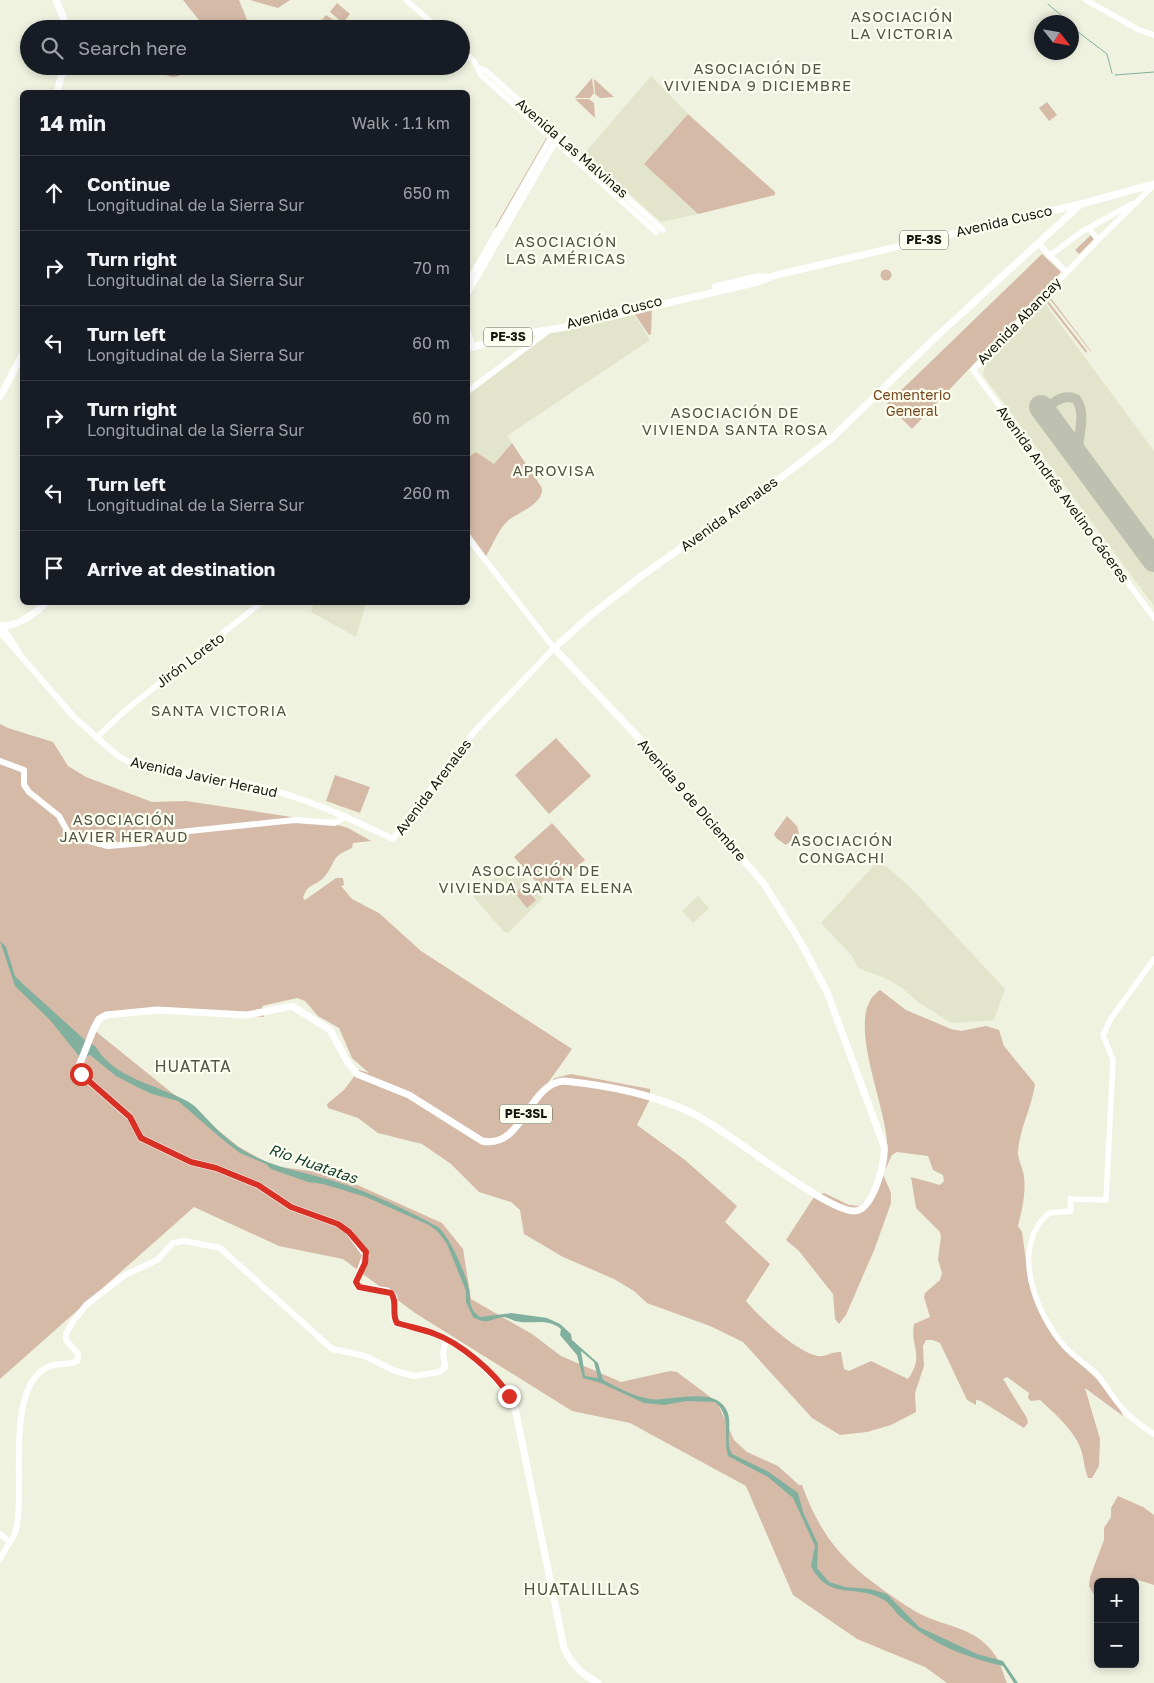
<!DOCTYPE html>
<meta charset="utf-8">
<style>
:root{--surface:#171b24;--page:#242831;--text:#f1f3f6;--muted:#9ea1a6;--line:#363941}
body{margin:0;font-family:"Golos Text",sans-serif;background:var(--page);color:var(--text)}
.controls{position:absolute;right:15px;bottom:15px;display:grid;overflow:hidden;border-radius:8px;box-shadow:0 2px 8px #0003}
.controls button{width:45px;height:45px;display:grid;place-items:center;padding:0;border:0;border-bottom:1px solid var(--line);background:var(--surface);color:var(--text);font:25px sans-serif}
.compass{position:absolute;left:1034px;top:15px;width:45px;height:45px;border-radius:50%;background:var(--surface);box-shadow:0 2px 8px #0003;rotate:121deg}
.stop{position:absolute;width:15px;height:15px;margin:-11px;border:4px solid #d93025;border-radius:50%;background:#fff}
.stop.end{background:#d93025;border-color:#fff;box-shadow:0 1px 5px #0008}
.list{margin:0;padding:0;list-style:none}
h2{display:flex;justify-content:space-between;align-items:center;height:65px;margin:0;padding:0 20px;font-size:21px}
h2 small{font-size:16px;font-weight:400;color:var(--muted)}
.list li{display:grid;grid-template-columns:32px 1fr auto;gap:15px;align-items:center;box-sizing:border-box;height:75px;padding:0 20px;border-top:1px solid var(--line)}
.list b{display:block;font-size:19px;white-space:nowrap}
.list p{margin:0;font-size:16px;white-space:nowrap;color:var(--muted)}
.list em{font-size:16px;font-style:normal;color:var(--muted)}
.icon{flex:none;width:28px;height:28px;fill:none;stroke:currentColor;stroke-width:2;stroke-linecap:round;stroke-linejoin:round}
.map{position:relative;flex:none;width:1154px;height:1683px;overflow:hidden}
.search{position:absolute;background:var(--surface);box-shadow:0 2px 8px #0003;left:20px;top:20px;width:450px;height:55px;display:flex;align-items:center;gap:12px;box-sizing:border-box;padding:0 18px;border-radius:28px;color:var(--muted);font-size:19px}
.panel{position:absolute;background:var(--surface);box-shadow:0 2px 8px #0003;left:20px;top:90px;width:450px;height:515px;border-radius:8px}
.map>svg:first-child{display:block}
</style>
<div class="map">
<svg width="1154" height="1683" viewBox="0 0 1154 1683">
<rect width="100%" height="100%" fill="#eff2df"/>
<!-- built -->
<path fill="#e2e5cb" d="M651,76L688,114L644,164L698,214L661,222L584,154Z
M1044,302L1154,451V606L983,375L985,365Z
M633,313L650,340L507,436L512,443L494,464L476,452L468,457V395L553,331Z
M314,602L366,603L356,637L311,612Z
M881,862L909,886L1005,989L994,1020L954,1023L948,1021L918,1002L902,988L885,978L858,968L852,956L821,923L876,863Z
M510,865L514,866L543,898L508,933L504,932L473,896Z
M698,896L709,908L693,923L682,911Z"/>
<!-- green -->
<path fill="#d5baa7" d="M183,0H239L250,27L206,29Z
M250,0H290L278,8Z
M337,3L350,14L343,23L330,12Z
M326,15L339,24L335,29H330L321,21Z
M161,66H194C180,77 175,81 158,71Z
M592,78L594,93L590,98H575Z
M594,79L614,97L600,98L595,94Z
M575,99H589L594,103L595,118Z
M1047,102L1057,115L1049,121L1039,108Z
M688,114L775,192V195L698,214L644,164Z
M548,135L550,136L497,228L495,227Z
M1091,235L1094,239L1079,254L1075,250Z
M1042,254L1061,272L912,429L887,404Z
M880.5 275a5.5 5.5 0 1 1 11 0a5.5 5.5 0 1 1-11 0Z
M1050,297L1091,351V352L1049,298Z
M1048,301L1087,351L1086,353L1047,303Z
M652,308L651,334L649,335L634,313Z
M512,443L542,488C544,503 520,512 510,519C499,527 493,545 486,556L468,531V457L476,452L494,464Z
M0,724L8,728L53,742L68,766L86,777L152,802L186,801L331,823L348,828L371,841L353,843L352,848C330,857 337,861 325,876C316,887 308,882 303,898L305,900L336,878H343L344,885L341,886L352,899L379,913L421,951L572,1049L545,1087L555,1078L571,1074L650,1089V1099L637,1125L685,1160L737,1206L725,1222L770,1264L746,1301C760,1318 797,1352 818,1356C826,1357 833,1351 841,1352L844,1369L849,1371L871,1361L908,1379C925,1355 910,1348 914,1324L930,1317L924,1297L925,1293L940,1280L942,1273L938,1259L941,1237L940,1232L916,1208L911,1177L940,1185L944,1181L943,1175L933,1170L928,1156L897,1152L892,1155L883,1174L891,1193V1203L875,1248L846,1315L839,1324L835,1319L833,1294L799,1251L786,1240L814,1197L824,1193L849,1205L860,1206C864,1200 871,1198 874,1194C880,1184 886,1164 887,1154C892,1113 840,1016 880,990L906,1010L951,1029L961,1031L986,1026L999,1030L1004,1046L1035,1084C1032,1107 1020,1127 1018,1151C1017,1158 1023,1168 1024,1176C1026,1194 1022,1209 1018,1226L1022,1232L1029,1283L1058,1342L1096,1378L1120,1409L1123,1416L1085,1388L1100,1439L1099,1466L1092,1478H1088C1084,1468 1084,1457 1080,1447C1073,1429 1054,1413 1040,1400L1031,1401L1028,1398L1029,1393L1007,1377L1003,1379L1027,1418L1028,1423L1024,1428L981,1401L976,1400V1405L967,1400L940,1343L933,1340H926L923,1346L924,1366L915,1393L916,1412L891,1425L867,1432L840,1435L812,1418L743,1342L710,1326L647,1303L634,1291L614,1279L563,1257L524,1234L520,1210L511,1202L479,1192L451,1164L422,1144L378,1133L358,1118L328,1108L327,1104L344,1090L359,1070L369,1073L352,1058L339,1028L318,1016L305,1001L297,998L262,1006L264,1017L172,1011L102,1018L94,1030L239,1147L268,1163L281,1167L317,1172L342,1178L442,1223L463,1249L471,1299L532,1334L561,1356L621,1382L670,1371L677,1372L717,1402L734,1440L747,1452L778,1466L799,1485H802C825,1550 858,1574 913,1610C942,1628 974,1624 995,1655C1001,1663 1003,1674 1007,1683H947L925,1667L857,1639L793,1595L746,1486L630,1423L572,1411L415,1313L343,1259L279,1246L194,1207L0,1379Z
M556,738L591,776L549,814L515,775Z
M335,775L370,787L360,813L326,801Z
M787,816L797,826L799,834L786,845L776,838L774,834Z
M552,823L585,860L547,894L514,857Z
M523,886L536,900L527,908L515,893Z
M1118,1496L1143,1507L1154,1515V1585L1135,1579L1133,1582H1098V1602L1089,1586L1090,1577L1104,1540V1528L1111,1517V1508Z"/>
<!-- water -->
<path fill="#82b09e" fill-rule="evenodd" d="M0,941L6,947L15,976L23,984L86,1041L95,1046C115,1079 155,1084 187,1101C195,1105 201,1113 207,1119C218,1131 233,1145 248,1153C275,1168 305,1172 334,1181C370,1192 405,1209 438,1227C450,1237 466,1274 469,1289C471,1302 468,1308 480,1317L511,1313L547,1318L560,1324L571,1334L572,1340L598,1363L603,1380C618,1388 633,1396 650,1399C670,1402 713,1386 726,1409C734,1423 724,1440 732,1454L769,1472L798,1493L803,1512L818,1544L817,1568L829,1582L845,1587L870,1589L887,1594L919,1627L977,1654L1003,1661L1018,1683H1014L1003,1666C965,1657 934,1645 903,1619C896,1614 892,1605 884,1600C857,1583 829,1602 811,1566L815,1546L793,1498L768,1477L728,1456C723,1438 732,1416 715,1402L686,1401L664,1405L644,1403L601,1383L583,1378L577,1355L560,1335L561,1329C547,1317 531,1325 515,1321C511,1320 507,1317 504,1317C491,1318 488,1326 473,1317L466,1302V1291L447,1244L438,1232L429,1225L366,1197L323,1184L308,1182L271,1169L266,1164L240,1153L222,1139L178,1101L152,1094L139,1088L116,1076L90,1055L83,1058L79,1056L50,1020L15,986ZM581,1351L594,1362L598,1378L585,1376Z"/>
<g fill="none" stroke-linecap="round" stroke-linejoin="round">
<!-- stream -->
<path stroke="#82b09e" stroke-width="1" d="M1048,4L1069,22
M1072,25L1074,28
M1078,32L1107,54L1112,73
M1115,75L1154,72"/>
<!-- taxiway -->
<path stroke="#bec1b0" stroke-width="10" d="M1043,410C1054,403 1063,393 1076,399C1088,415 1076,438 1078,457"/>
<!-- runway -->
<path stroke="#bec1b0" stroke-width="24" d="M1041,407L1154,560"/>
<!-- tertiary -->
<path stroke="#fff" stroke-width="5.5" d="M406,0L439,29
M1086,0L1139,30L1154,35
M461,49L474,61L481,75L656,232
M478,68L485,70L663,230
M1154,185L1098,240L973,370L1154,618
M1089,228L1098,240
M1038,243L1066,272
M1049,256L1083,231L1132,204
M468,282L551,137
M468,293L557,139
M468,332L473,347
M468,391L548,331
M468,538L554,648
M96,738L127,709L262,602
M1154,959L1112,1017L1103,1035L1113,1060L1106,1200L1070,1199L1071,1211L1049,1213C1009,1247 1036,1315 1065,1347C1075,1358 1089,1366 1099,1377C1107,1387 1113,1398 1122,1408C1130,1418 1143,1427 1154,1434
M0,1559L10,1542"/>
<!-- secondary -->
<path stroke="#fff" stroke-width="6" d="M2,626L20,654
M0,632L74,717L118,756L131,763C177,773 224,777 269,789C312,801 353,820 393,839L474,732L554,648
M0,761L24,770V785L29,792L59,816L70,836L108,846L145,843L170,833L295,820L335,823L346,816
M0,1534L10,1542C19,1531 18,1514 19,1501C20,1468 12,1394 41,1371C55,1360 68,1367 77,1361L78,1354L66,1340V1334L72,1323L86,1305L125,1275L157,1260L173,1243L185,1241L220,1248L332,1349L365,1356L395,1371L414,1376L439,1372L445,1367L443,1353L446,1340"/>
<!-- primary -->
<path stroke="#fff" stroke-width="7" d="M598,1683C582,1674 572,1666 564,1648L516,1413C506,1381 465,1345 435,1334C423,1329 410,1327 397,1323L394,1319V1297L387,1291L359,1287L356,1282L366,1255L349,1232L338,1224L291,1207L258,1185L216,1168L191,1162L141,1138L130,1117L81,1074L79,1066L94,1028L99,1019L106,1015L157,1010L247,1015L292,1006L330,1030L348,1063L357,1074L409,1095L482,1141C523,1150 528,1083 564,1081C611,1086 654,1094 696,1115C729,1132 827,1212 855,1211C873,1210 886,1162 884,1146L827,992L800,941L764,884L637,736L554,648L591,615L640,577L787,473L832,438L936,337L1081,204"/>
<!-- trunk -->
<path stroke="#fff" stroke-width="7" d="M56,0L68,29
M57,92L64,66
M715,287L757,277H765
M468,348L522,334L560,328L758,282L776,275L1081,204L1154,184
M0,397L22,355
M0,626C20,626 32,615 47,602"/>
</g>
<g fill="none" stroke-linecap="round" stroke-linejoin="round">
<!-- route -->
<path stroke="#d93025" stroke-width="6" d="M81,1074L130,1117L141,1138L191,1162L216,1168L258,1185L291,1207L338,1224L349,1232L366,1252L365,1263L356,1282L359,1287L391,1293C398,1302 391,1314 397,1323C410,1327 423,1329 435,1334C460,1343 496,1373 509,1396"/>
</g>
<g text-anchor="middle" stroke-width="4.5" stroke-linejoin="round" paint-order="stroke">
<!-- shield labels -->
<g fill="#fdfff0" stroke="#5c5d54" stroke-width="1">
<rect x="900" y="230.5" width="48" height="19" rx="4"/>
<rect x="484" y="327.5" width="48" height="19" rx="4"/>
<rect x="500" y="1104.5" width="52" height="19" rx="4"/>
</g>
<g font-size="12" font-weight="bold" fill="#171811">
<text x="924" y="244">PE-3S</text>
<text x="508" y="341">PE-3S</text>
<text x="526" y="1118">PE-3SL</text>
</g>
<!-- street labels -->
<g font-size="14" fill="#171811" stroke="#fdfff0">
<text transform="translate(572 148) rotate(41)" y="5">Avenida Las Malvinas</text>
<text transform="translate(1004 221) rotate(-13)" y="5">Avenida Cusco</text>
<text transform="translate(614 312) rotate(-14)" y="5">Avenida Cusco</text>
<text transform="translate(1019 321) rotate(-46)" y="5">Avenida Abancay</text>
<text transform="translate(1063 494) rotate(54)" y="5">Avenida Andrés Avelino Cáceres</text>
<text transform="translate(729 514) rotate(-36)" y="5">Avenida Arenales</text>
<text transform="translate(190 660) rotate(-37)" y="5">Jirón Loreto</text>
<text transform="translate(204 777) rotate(12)" y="5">Avenida Javier Heraud</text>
<text transform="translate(433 787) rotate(-53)" y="5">Avenida Arenales</text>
<text transform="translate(692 800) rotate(49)" y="5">Avenida 9 de Diciembre</text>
</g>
<!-- park labels -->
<g font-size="14" fill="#76461e" stroke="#fdfff0">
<text x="912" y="400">Cementerio<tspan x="912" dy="16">General</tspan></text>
</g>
<!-- neighbourhood labels -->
<g font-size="15" letter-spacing="1" fill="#535545" stroke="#fdfff0">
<text x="902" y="22">ASOCIACIÓN<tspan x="902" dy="17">LA VICTORIA</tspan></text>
<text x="758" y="74">ASOCIACIÓN DE<tspan x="758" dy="17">VIVIENDA 9 DICIEMBRE</tspan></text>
<text x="566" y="247">ASOCIACIÓN<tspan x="566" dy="17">LAS AMÉRICAS</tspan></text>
<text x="735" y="418">ASOCIACIÓN DE<tspan x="735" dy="17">VIVIENDA SANTA ROSA</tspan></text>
<text x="554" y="476">APROVISA</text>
<text x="219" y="716">SANTA VICTORIA</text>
<text x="124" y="825">ASOCIACIÓN<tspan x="124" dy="17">JAVIER HERAUD</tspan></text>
<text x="842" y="846">ASOCIACIÓN<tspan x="842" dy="17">CONGACHI</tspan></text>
<text x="536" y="876">ASOCIACIÓN DE<tspan x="536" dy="17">VIVIENDA SANTA ELENA</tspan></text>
</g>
<!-- water labels -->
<g font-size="15" font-style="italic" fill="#143d30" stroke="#fdfff0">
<text transform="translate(313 1164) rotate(19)" y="5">Rio Huatatas</text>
</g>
<!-- quarter labels -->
<g font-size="16" letter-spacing="1" fill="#535545" stroke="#fdfff0">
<text x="193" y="1072">HUATATA</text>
<text x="582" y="1595">HUATALILLAS</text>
</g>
</g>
</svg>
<div class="controls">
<button>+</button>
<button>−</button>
</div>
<svg class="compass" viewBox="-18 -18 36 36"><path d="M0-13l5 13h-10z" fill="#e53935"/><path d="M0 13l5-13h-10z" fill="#9ea1a6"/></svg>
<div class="stop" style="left:81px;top:1074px"></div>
<div class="stop end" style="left:509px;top:1396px"></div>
<div class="search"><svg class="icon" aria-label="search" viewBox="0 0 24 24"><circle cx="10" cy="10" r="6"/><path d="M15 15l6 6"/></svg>Search here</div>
<section class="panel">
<h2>14 min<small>Walk · 1.1 km</small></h2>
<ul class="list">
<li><svg class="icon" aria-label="ahead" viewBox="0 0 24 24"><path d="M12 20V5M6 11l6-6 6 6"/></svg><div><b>Continue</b><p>Longitudinal de la Sierra Sur</p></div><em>650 m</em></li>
<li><svg class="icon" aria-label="right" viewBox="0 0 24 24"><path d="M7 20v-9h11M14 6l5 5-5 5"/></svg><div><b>Turn right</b><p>Longitudinal de la Sierra Sur</p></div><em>70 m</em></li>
<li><svg class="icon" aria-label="left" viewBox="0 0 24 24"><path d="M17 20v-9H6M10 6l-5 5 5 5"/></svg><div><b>Turn left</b><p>Longitudinal de la Sierra Sur</p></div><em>60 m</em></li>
<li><svg class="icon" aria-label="right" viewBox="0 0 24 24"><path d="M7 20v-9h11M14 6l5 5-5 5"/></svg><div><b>Turn right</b><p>Longitudinal de la Sierra Sur</p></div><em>60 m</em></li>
<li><svg class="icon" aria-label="left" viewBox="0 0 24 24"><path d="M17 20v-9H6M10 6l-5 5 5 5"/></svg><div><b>Turn left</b><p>Longitudinal de la Sierra Sur</p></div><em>260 m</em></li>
<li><svg class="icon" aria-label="arrive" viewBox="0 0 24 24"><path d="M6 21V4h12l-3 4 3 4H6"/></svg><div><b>Arrive at destination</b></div></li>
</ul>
</section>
</div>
